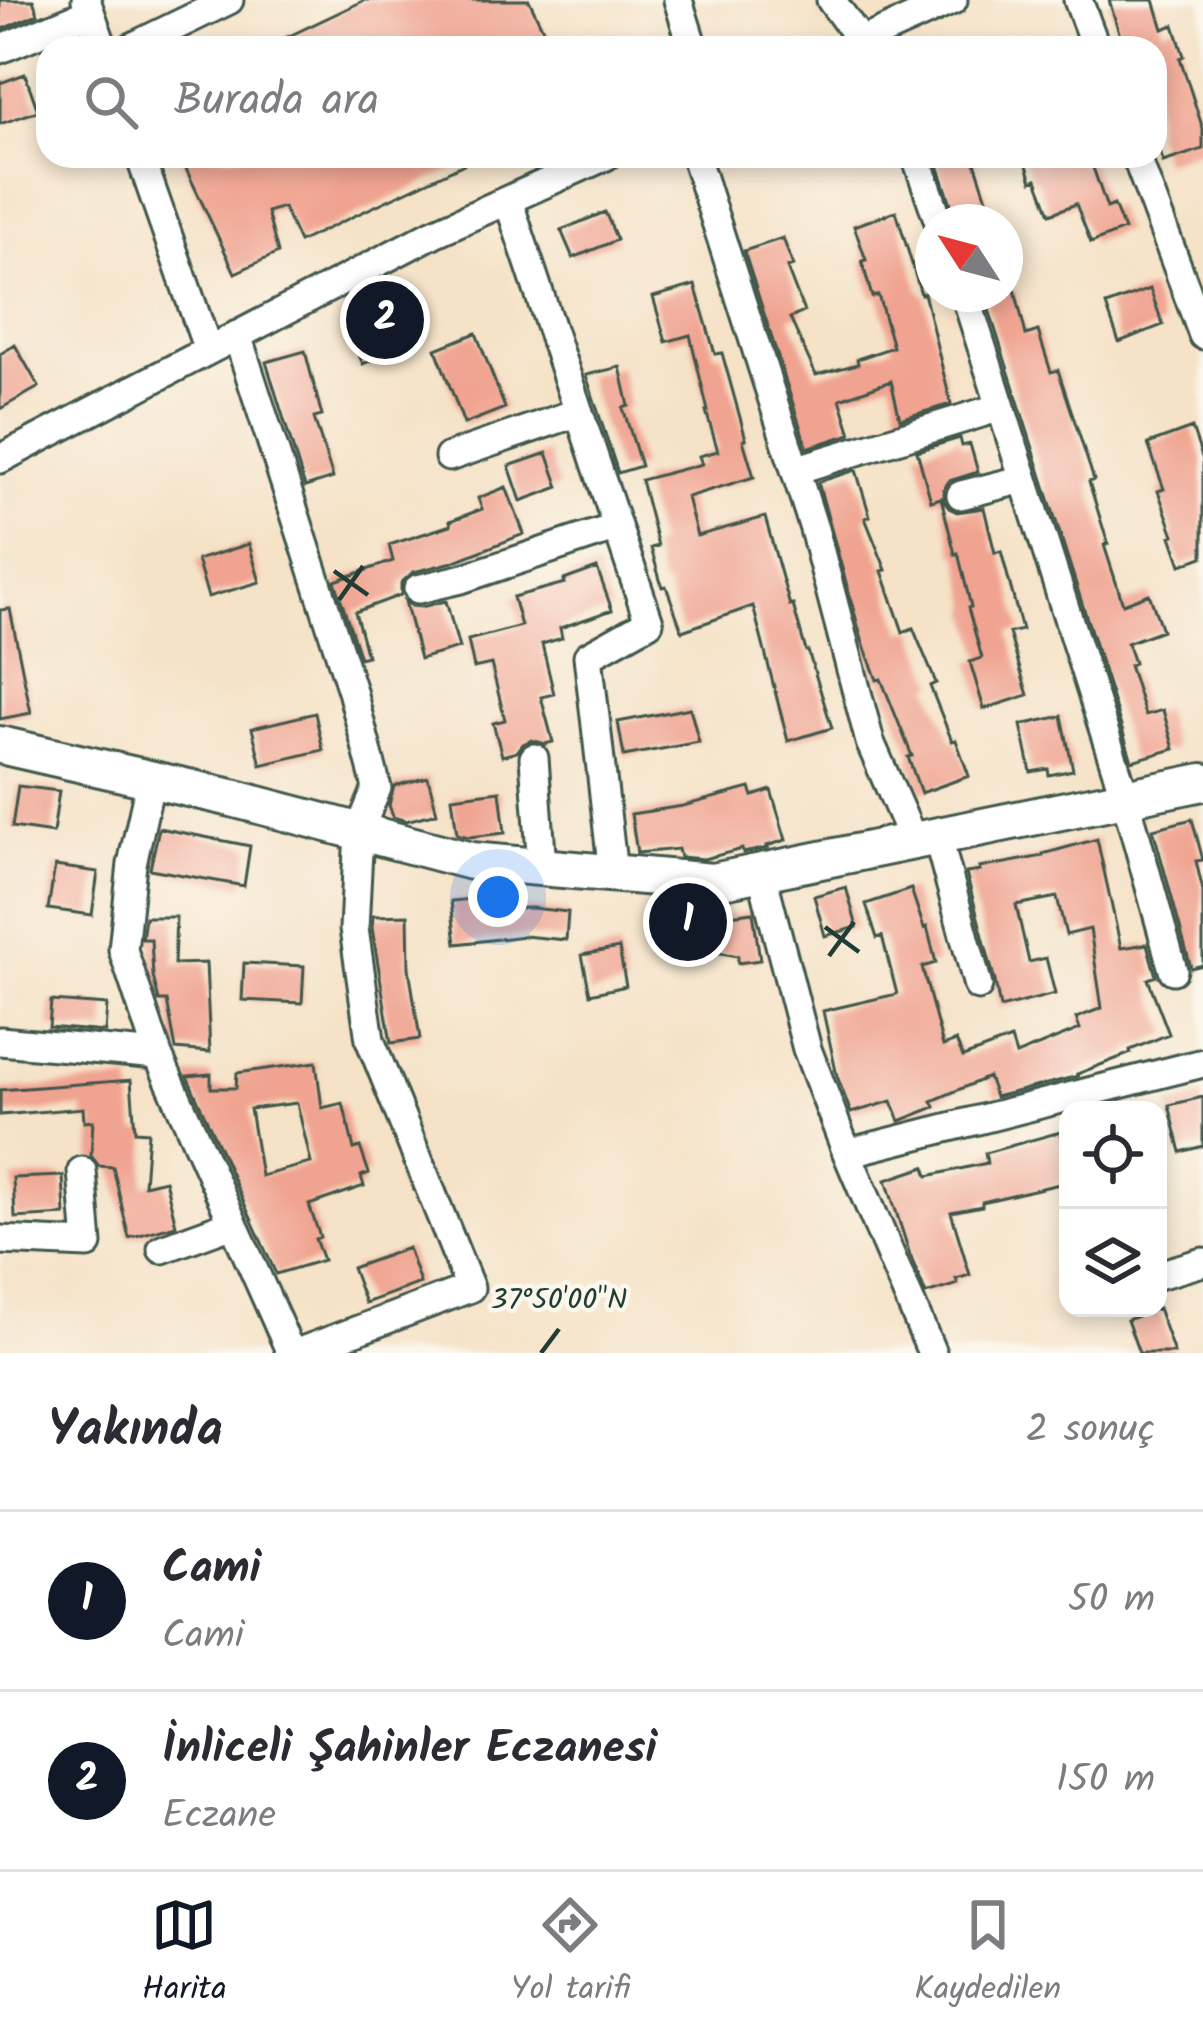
<!DOCTYPE html>
<html lang="tr">
<meta charset="utf-8">
<style>
:root{--surface:#fff;--page:#f2f2f3;--text:#2b2b33;--muted:#7c7c81;--line:#e1e1e2;--accent:#111827}
body{margin:0;font-family:Kalam,sans-serif;background:var(--page);color:var(--text)}
.controls{position:absolute;right:36px;bottom:36px;display:grid;overflow:hidden;border-radius:24px;box-shadow:0 6px 18px #0003}
.controls button{width:108px;height:108px;display:grid;place-items:center;padding:0;border:0;border-bottom:3px solid var(--line);background:var(--surface);color:var(--text);font:60px sans-serif}
.compass{position:absolute;left:915px;top:204px;width:108px;height:108px;border-radius:50%;background:var(--surface);box-shadow:0 6px 18px #0003;rotate:306deg}
.you{position:absolute;left:498px;top:897px;width:42px;height:42px;margin:-30px;border:9px solid #fff;border-radius:50%;background:#1a73e8;box-shadow:0 0 0 18px #1a73e833}
.badge{display:grid;place-items:center;width:78px;height:78px;border-radius:50%;background:var(--accent);color:#fff;font-size:39px;font-weight:700}
.pin{position:absolute;translate:-50% -50%;border:6px solid #fff;box-shadow:0 3px 12px #0006}
.list{margin:0;padding:0;list-style:none}
h2{display:flex;justify-content:space-between;align-items:center;height:156px;margin:0;padding:0 48px;font-size:51px}
h2 small{font-size:39px;font-weight:400;color:var(--muted)}
.list li{display:grid;grid-template-columns:78px 1fr auto;gap:36px;align-items:center;box-sizing:border-box;height:180px;padding:0 48px;border-top:3px solid var(--line)}
.list b{display:block;font-size:45px;white-space:nowrap}
.list p{margin:0;font-size:39px;white-space:nowrap;color:var(--muted)}
.list em{font-size:39px;font-style:normal;color:var(--muted)}
.icon{flex:none;width:66px;height:66px;fill:none;stroke:currentColor;stroke-width:2;stroke-linecap:round;stroke-linejoin:round}
.map{position:relative;flex:none;width:1203px;height:1353px;overflow:hidden}
.search{position:absolute;background:var(--surface);box-shadow:0 6px 18px #0003;left:36px;right:36px;top:36px;height:132px;display:flex;align-items:center;gap:30px;box-sizing:border-box;padding:0 42px;border-radius:36px;color:var(--muted);font-size:45px}
.sheet{height:516px;background:var(--surface)}
nav{display:flex;justify-content:space-around;align-items:center;box-sizing:border-box;height:168px;border-top:3px solid var(--line);background:var(--surface);font-size:33px;color:var(--muted)}
nav a{display:grid;justify-items:center;gap:6px}
nav .on{color:var(--accent)}
.map>svg:first-child{display:block}
</style>
<div class="map">
<svg width="1203" height="1353" viewBox="0 0 1203 1353">
<rect width="100%" height="100%" fill="#fbf7ec"/>
<filter id="ink" filterUnits="userSpaceOnUse"><feTurbulence type="fractalNoise" baseFrequency=".00833" numOctaves="2"/><feDisplacementMap in="SourceGraphic" scale="24" xChannelSelector="R" yChannelSelector="G"/><feConvolveMatrix kernelMatrix="1 2 1 2 8 2 1 2 1" color-interpolation-filters="sRGB"/></filter>
<filter id="wash" filterUnits="userSpaceOnUse"><feTurbulence type="fractalNoise" baseFrequency=".004" numOctaves="4" result="noise"/><feDisplacementMap in="SourceGraphic" scale="48" xChannelSelector="R" yChannelSelector="G"/><feGaussianBlur stdDeviation="2.7" result="paint"/><feColorMatrix in="noise" values="0 0 0 0 0 0 0 0 0 0 0 0 0 0 0 0 0 1.4 0 .05"/><feComposite in="paint" operator="in"/></filter>
<g filter="url(#wash)">
<rect width="100%" height="100%" fill="#f5e2c7"/>
<g id="blocks">
<!-- building -->
<path fill="#f0a390" fill-rule="evenodd" d="M0,0H33L38,14L0,30Z
M365,0H529L552,48H264Z
M1109,0H1154L1163,29L1174,25L1184,56L1180,58L1203,129V149L1163,162L1155,133V48H1128L1125,38L1121,39Z
M25,74L38,111L0,124V83Z
M180,156H481L299,242L283,207L267,212L278,253L235,273Z
M935,156H973L993,217L980,222H957Z
M1024,156H1089L1107,208L1114,205L1124,230L1091,243L1076,204L1050,214L1037,179L1032,181Z
M896,211L921,294L924,293L951,404L900,419L891,381L840,399L851,434L807,448L744,251L783,238L793,266L787,268L804,312L790,318L816,375L858,364L857,359L893,347L878,295L872,297L862,261L866,260L854,226Z
M605,212L617,240L573,258L561,230Z
M695,285L715,354L722,353L746,439L743,440L754,477L687,497L697,536L765,517L790,606L793,605L806,651H808L832,728L788,741L753,606L682,631L666,586L662,587L651,548L658,546L641,480L702,464L699,456L718,451L706,411H708L690,335L666,342L653,297Z
M1150,289L1163,325L1119,342L1106,305Z
M1015,290L1026,335L1038,331L1051,372L1058,370L1094,480L1089,482L1108,544L1104,545L1123,604L1149,594L1162,630L1127,643L1134,663L1129,665L1145,715L1163,710L1174,749L1132,761L985,297Z
M376,309L395,349L363,364L345,324Z
M476,333L505,408L464,424L436,349Z
M15,345L39,387L0,409V354Z
M305,351L322,416L314,418L333,478L305,487L266,362Z
M620,367L629,406L623,408L641,466L618,473L586,375Z
M1192,428L1203,460V557L1181,565L1171,536L1174,535L1158,491L1164,489L1148,444Z
M960,438L962,446L970,444L978,472L949,481L944,489V501L949,508L957,512L984,508L995,553L1001,551L1022,630L1009,633L1028,695L984,709L970,662L982,658L968,608L971,607L958,553L955,554L941,498L931,501L917,451Z
M547,453L559,487L521,501L509,466Z
M856,470L870,516L865,518L886,570L882,571L903,632L913,628L936,683L930,686L952,741L956,740L969,776L921,793L908,757L912,756L881,679L877,680L862,640L818,482Z
M506,487L524,534L453,562L413,572L401,583V595L355,612L367,656L360,658L335,581L393,561L389,545L451,525L450,521L482,509L478,498Z
M249,544L260,582L208,597L197,560Z
M597,568L612,610L560,628L562,638L542,644L554,694L541,697L553,742L545,744L532,740L523,744L517,752L502,756L493,723L505,720L491,664L474,668L468,640L521,626L513,597L565,583L564,580Z
M405,601L412,606L421,607L446,601L459,648L420,659Z
M10,609L31,713L0,719V610Z
M690,708L699,742L624,756L618,722Z
M315,713L323,750L261,765L252,728Z
M1062,716L1073,770L1049,775L1048,769L1031,772L1021,725Z
M428,777L437,813L406,821L393,817L389,805L394,786Z
M18,786L59,791L53,833L12,827Z
M750,788L753,796L771,790L786,840L767,846L768,848L743,853L742,849L704,859L680,857L678,849L637,853L631,814L683,806Z
M500,791L505,833L469,837L457,834L452,797Z
M1192,819L1203,860L1196,861L1203,891V965L1191,968L1153,829Z
M159,828L250,846L244,886L150,869Z
M1097,839L1121,948L1147,944L1156,976L1148,979L1169,1034L1130,1050L1131,1053L1077,1074L1078,1076L995,1097L988,1077L932,1101L935,1107L900,1121L892,1101L851,1113L837,1076L823,1011L897,994L882,936L877,938L866,904L911,889L924,928L927,927L936,963L922,967L943,1046L956,1041L963,1057L1011,1039L1016,1055L1080,1029L1076,1018L1102,1008L1090,929L1066,935L1057,897L1016,905L1029,962L1046,958L1055,994L1000,1008L995,981L966,873L980,871L979,868L1043,856V854Z
M55,866L98,872L92,915L48,909Z
M846,887L857,927L825,936L814,896Z
M484,898L485,909L532,908L568,912L566,940L524,936L456,944L451,901Z
M660,900L725,904L722,916L753,912L760,960L738,963V956L652,941Z
M408,915L409,968L420,1039L391,1043L372,928L373,916Z
M145,917H176L174,964L206,963L210,1052L176,1049L167,1001H159L153,976L151,939H142Z
M619,948L626,986L590,994L582,955Z
M244,963L304,966L302,1003L242,1000Z
M51,1001L107,1005L105,1032L49,1027Z
M316,1062L322,1108L343,1103L354,1149L360,1147L369,1173L361,1176L364,1186L309,1205L320,1237L315,1239L323,1260L276,1274L187,1076L211,1074V1088H236L237,1073ZM297,1103L311,1163L261,1176L250,1109Z
M131,1080L135,1131L148,1132L144,1185L165,1180L176,1225L129,1238L113,1167L99,1166L91,1156L93,1121L84,1122L83,1108L0,1115V1090Z
M1203,1097V1146L1181,1152L1169,1105Z
M1060,1132L1068,1163V1182L982,1202V1206L951,1212L970,1275L956,1279L958,1284L926,1294L910,1255L886,1180L925,1167L928,1176L987,1163L985,1153Z
M63,1176L65,1215L15,1218L13,1178Z
M408,1248L420,1283L365,1303L352,1268Z
M1158,1308L1174,1353H1139L1127,1320Z"/>
</g>
</g>
<g filter="url(#ink)">
<use href="#blocks" fill-opacity="0" stroke="#3f564a" stroke-width="3"/>
<g fill="none" stroke-linecap="round" stroke-linejoin="round">
<!-- street casing -->
<g stroke="#3f564a" stroke-width="33">
<path id="street" d="M86,0L103,48
M678,0L693,48
M831,0L866,48
M1078,0L1096,48
M130,48L229,0
M847,48L953,0
M0,49L90,12
M140,156L208,350
M695,156L814,529L870,742L913,840
M916,156L939,222
M1136,156L1203,335
M508,200L649,622L588,656L613,873
M965,294L1125,797L1173,970
M237,335L352,691L377,788L359,831L354,929L370,1040L470,1288L297,1353
M449,457L579,412
M0,459L434,233L606,156
M795,470L1001,407
M961,495L1024,479
M418,589L461,579L617,527
M534,758L542,867
M151,779L132,864L123,950L158,1055L291,1353
M937,835L978,986
M761,871L807,1049L847,1153L932,1353
M0,1041L158,1055
M847,1153L1203,1063
M0,1240L88,1244L82,1171
M162,1249L233,1223
M1158,1275L1203,1262"/>
</g>
<!-- secondary casing -->
<g stroke="#3f564a" stroke-width="42">
<path id="secondary" d="M0,745L232,798L471,861L713,882L1203,782"/>
</g>
<!-- street -->
<use href="#street" stroke="#fff" stroke-width="27"/>
<!-- secondary -->
<use href="#secondary" stroke="#fff" stroke-width="36"/>
</g>
</g>
<!-- ticks -->
<path fill="none" stroke="#1f3d34" stroke-width="4.5" d="M334,571L368,595M339,600L363,566M825,927L859,952M829,956L854,922M541,1353L559,1329"/>
<g font-size="30" text-anchor="middle" fill="#1f3d34" stroke="#fbf7ec" stroke-width="9" stroke-linejoin="round" paint-order="stroke">
<text x="559" y="1309">37°50'00"N</text>
</g>
</svg>
<div class="controls">
<button><svg class="icon" aria-label="locate" viewBox="0 0 24 24"><circle cx="12" cy="12" r="6"/><path d="M12 2v4M12 18v4M2 12h4M18 12h4"/></svg></button>
<button><svg class="icon" aria-label="layers" viewBox="0 0 24 24"><path d="M12 4l9 5-9 5-9-5zM3 14l9 5 9-5"/></svg></button>
</div>
<svg class="compass" viewBox="-18 -18 36 36"><path d="M0-13l5 13h-10z" fill="#e53935"/><path d="M0 13l5-13h-10z" fill="#7c7c81"/></svg>
<div class="you"></div>
<div class="pin badge" style="left:688px;top:922px">1</div>
<div class="pin badge" style="left:385px;top:320px">2</div>
<div class="search"><svg class="icon" aria-label="search" viewBox="0 0 24 24"><circle cx="10" cy="10" r="6"/><path d="M15 15l6 6"/></svg>Burada ara</div>
</div>
<section class="sheet">
<h2>Yakında<small>2 sonuç</small></h2>
<ul class="list">
<li><span class="badge">1</span><div><b>Cami</b><p>Cami</p></div><em>50 m</em></li>
<li><span class="badge">2</span><div><b>İnliceli Şahinler Eczanesi</b><p>Eczane</p></div><em>150 m</em></li>
</ul>
</section>
<nav>
<a class="on"><svg class="icon" aria-label="map" viewBox="0 0 24 24"><path d="M3 6l6-2 6 2 6-2v14l-6 2-6-2-6 2zM9 4v14M15 6v14"/></svg>Harita</a>
<a><svg class="icon" aria-label="directions" viewBox="0 0 24 24"><path d="M12 3l9 9-9 9-9-9zM9 14v-3h6M13 9l2 2-2 2"/></svg>Yol tarifi</a>
<a><svg class="icon" aria-label="saved" viewBox="0 0 24 24"><path d="M7 4h10v16l-5-4-5 4z"/></svg>Kaydedilen</a>
</nav>
